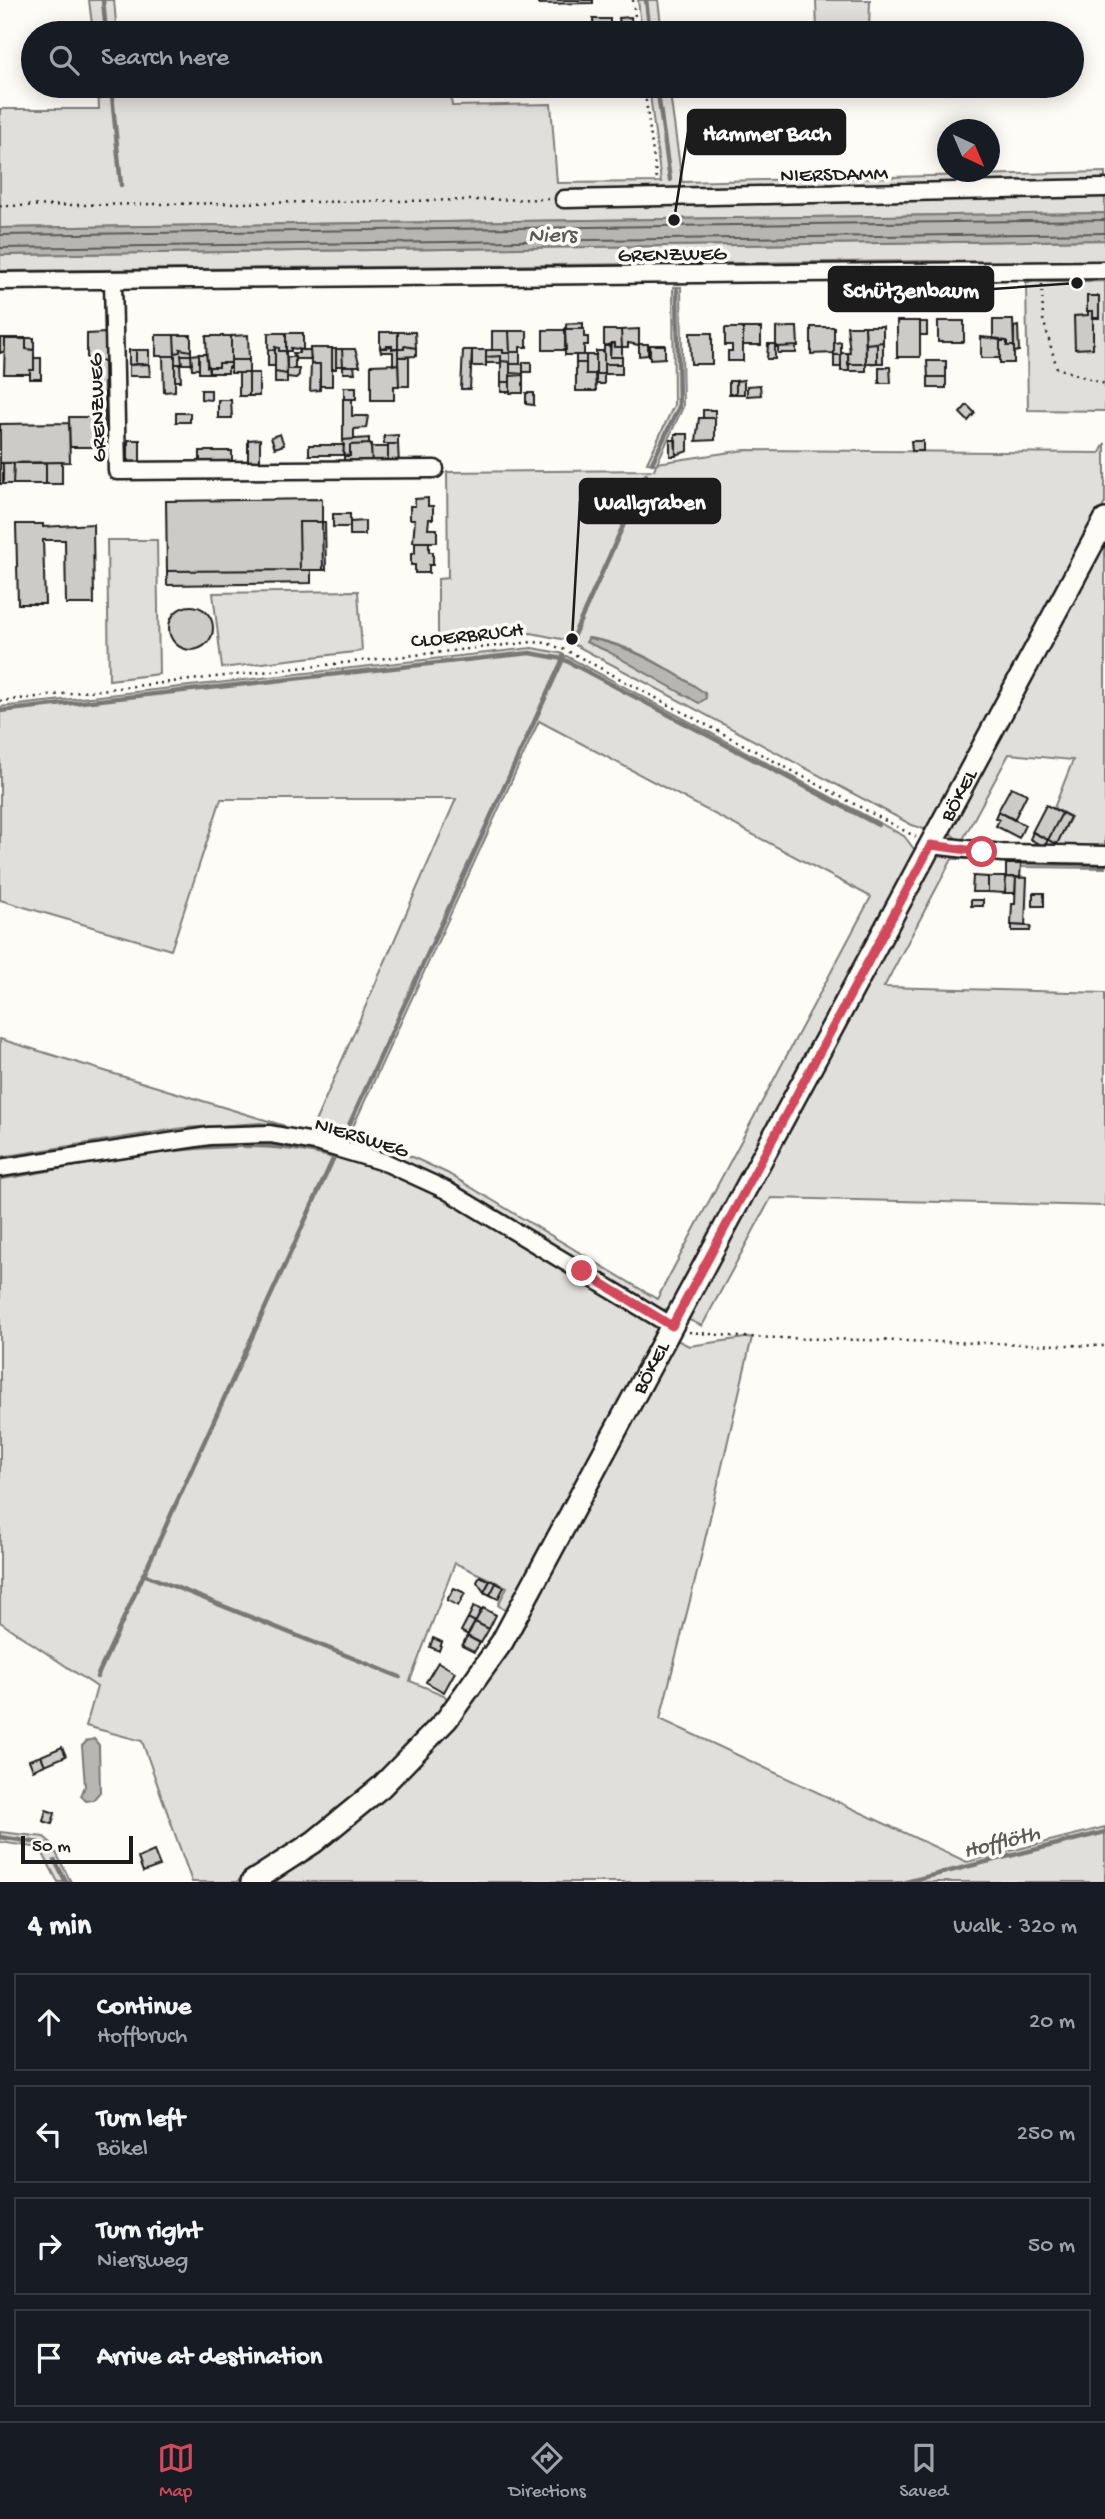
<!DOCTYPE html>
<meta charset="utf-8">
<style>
:root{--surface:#171b24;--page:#20242c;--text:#f1f3f6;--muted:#9ea1a6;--line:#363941;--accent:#d1495b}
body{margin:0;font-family:"Gochi Hand",sans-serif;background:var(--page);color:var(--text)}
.compass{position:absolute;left:937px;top:119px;width:63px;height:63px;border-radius:50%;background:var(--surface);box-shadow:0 4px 18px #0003;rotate:136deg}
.scale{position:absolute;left:21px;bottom:18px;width:112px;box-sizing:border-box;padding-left:7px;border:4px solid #1c1c1c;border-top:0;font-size:19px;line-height:24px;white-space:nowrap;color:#1c1c1c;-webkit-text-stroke:5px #fdfcf7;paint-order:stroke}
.stop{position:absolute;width:21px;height:21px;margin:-16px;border:5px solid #d1495b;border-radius:50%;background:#fff}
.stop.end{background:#d1495b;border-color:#fff;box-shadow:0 2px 7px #0008}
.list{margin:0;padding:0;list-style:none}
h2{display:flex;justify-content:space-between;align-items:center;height:91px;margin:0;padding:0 28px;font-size:30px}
h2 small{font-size:23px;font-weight:400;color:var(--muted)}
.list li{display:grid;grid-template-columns:46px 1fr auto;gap:21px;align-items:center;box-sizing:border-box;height:98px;margin:0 14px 14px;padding:0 14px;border:2px solid var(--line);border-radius:0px}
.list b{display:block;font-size:26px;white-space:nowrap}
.list p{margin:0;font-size:23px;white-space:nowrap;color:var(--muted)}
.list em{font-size:23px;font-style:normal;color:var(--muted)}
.icon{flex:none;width:38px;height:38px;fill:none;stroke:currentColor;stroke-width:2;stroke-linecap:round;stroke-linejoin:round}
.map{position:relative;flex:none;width:1105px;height:1882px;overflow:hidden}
.search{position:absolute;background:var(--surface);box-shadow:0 4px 18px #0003;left:21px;right:21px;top:21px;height:77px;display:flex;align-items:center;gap:18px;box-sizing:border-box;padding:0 24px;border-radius:38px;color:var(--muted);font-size:26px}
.sheet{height:539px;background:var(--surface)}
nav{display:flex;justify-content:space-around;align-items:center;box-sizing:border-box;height:98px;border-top:2px solid var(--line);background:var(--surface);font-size:19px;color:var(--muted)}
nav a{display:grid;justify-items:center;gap:4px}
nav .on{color:var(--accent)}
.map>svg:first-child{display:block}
</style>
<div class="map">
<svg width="1105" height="1882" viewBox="0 0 1105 1882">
<rect width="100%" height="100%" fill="#fdfcf7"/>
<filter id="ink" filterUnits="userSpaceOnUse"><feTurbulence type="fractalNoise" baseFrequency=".0143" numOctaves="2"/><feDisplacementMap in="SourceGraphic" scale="14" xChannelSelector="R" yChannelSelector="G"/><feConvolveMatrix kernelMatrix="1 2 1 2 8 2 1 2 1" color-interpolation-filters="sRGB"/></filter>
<g filter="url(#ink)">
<!-- green -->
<path fill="#e0dfdb" stroke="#7e7e7c" stroke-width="2" fill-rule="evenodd" d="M89,0H114L117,33H93Z
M638,0H658L662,33H642Z
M816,0H870L869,30L817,31Z
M98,86H450L452,106L551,104L557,183L661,182L649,86H669L682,182L1105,172V213L0,228V109H99Z
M1105,240V263L927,261L0,271V255Z
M1105,281V411L1028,410L1026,282Z
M673,287H681L683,407L657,463L745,450L1100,453L1105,443V503L932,822L924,829L912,825L566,640L531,633L438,644V579L448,578L447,472L654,470L656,464L647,463L674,405ZM588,638C630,643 671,670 705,694L587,642Z
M1105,539V848L1055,847L1071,817L1054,808L1073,760L1009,754L961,843L948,831Z
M107,540H157L159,674L109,680Z
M358,591L362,651L222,668L213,593Z
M532,648L560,653L568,657L904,836L914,849V859L673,1306L661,1311L451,1189L312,1129L456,799H221L171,950L0,900V707ZM539,721L871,897L657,1299L447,1173L375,1140L351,1131Z
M955,854L1105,861V868L1021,867V859H952L884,987L1105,993V1206L771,1198L702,1326L687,1319L935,855Z
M0,1039L285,1126L260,1123L183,1128L0,1157Z
M260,1140L313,1146L401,1171L657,1324L658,1330L507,1612L498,1605L507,1587L455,1563L410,1681L444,1695L451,1704L366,1789L311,1832L236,1882H192L142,1741L86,1726L97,1687L0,1622V1173L185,1144Z
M752,1337L700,1561L660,1719L967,1862L1105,1827V1882H268L433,1746L675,1339L689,1346Z
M0,1832L44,1837L51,1843L71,1882H58L40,1848L0,1842Z"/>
<!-- water -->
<path fill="#b7b6b2" stroke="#797876" stroke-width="2" d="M1105,213V240L0,255V228Z
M589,638C631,646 670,669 705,693L706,698L699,703L607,651L586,642Z
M94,1739L99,1745L100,1792L93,1800L86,1801L81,1796L85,1786L82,1746L87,1741Z"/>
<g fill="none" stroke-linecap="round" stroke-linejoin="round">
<!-- shore -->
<path stroke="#5a5a58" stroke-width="2" d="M0,235L1105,220
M0,248L1105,233"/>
<!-- stream -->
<path stroke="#797876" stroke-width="4.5" d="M103,0L106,33
M646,0L650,33
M111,86L121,185
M657,86L670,180
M652,463L679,407L677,290
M572,639L646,475
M0,711L530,653L563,659V657
M1022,863L1105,865
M344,1136L563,659L878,825
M0,1178C103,1162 233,1128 334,1157L97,1677
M143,1574L400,1677
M0,1837L46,1844L49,1850
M55,1861L66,1882
M906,1882L1105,1832"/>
</g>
<!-- building -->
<path fill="#cccbc8" stroke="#1c1c1c" stroke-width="2" d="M538,0H593V3L538,4Z
M631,17L633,33H621L619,18Z
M593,19H610V33H594Z
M539,28V33H514V29Z
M1087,296H1099V318H1093V311H1087Z
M1088,311H1093V348L1075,349L1074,316L1088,315Z
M993,320H1013L1014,346H1007V341L993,339Z
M897,321H920V357H897Z
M938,321H964V342H938Z
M920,322H927V335H920Z
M583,323V329H566V324Z
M847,326H865L866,364H848V353H850Z
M865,326H883V342L866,344Z
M865,326H883V363H866Z
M1018,326L1019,351L1014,352V327Z
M790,327H797L798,346L776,347V328Z
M811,327H834V353L811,354Z
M725,328H743V361H728V351H732V345H725Z
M743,328H761V345H743Z
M565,329H584V337H588V345H584V355H565Z
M639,329V345L628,343V347H622L621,330Z
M543,330H565L566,350H543Z
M604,330H621L622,347H615V343L604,346Z
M492,331H509L510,353H503V350H492Z
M509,331H527V347H520V352H510Z
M380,332H398V349H392V346L380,348Z
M398,332H415L416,348L404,346V349H398Z
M105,333V361H87V334Z
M268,333H286V351H279V348L275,347V350H268Z
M286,333H303V350L291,348V351H286Z
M690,333H712V364H691Z
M156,335H174L175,356H156Z
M174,335H191V351L180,349V352L175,353Z
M248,335L249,360H231V336Z
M206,336H231V363H219V367H207Z
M981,337L1000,339V358H981Z
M0,338H34V350L26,349V339H5V351L0,353Z
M5,339H26V349L34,350V370H30V374H4Z
M1000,341H1007V346H1014V363H1000Z
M841,342V355H834V343Z
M611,343H615V347H622V357H610Z
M877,343V363L866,364V344Z
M639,344H648V355L639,356Z
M768,344H775V359H767Z
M650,345H665V358L650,359Z
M387,346H392V349H398V364L393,365V352H381L380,348H387Z
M404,346L416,348V356L398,357V349H404Z
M604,346H610V357H622V364H604Z
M796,346V353H778V347Z
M275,347L279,348V351H286L287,374L275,372Z
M310,348H332V386H320V364H311Z
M180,349L191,351V355H181L182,364H175V353L180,352Z
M332,349H336V369H332Z
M336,349H342L343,366H336Z
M342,349H355L360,366H343Z
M129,350H136V364L129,365Z
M136,350H149V364H136Z
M268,350H275V366H268Z
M299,350H310L311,359H295L293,353H299Z
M463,350H472L470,389H461Z
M472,350H486V366H472Z
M486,350H503V353H510V362L501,361V356L486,357Z
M596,351H604V374H596Z
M510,352H520V364H510Z
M841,353H848L849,371H841Z
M199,354H206L209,373H199Z
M199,354V369H192L191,355Z
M181,355H191L192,364H182Z
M576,355H586V363H576Z
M586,355H596V374H586Z
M834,355H841V367H834Z
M163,356H175V391L164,392Z
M501,356V363H486V357Z
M287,357H295V369H287Z
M398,357H409V386H399Z
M34,358H41V379H30V370H34Z
M231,360H249V373H231Z
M92,361H104L105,447H70L69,417H92Z
M501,361L510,362V382H501Z
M927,361H946V377H928Z
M523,362H531V372H523Z
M219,363H231V367H228V373H209V367H219Z
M576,363H586V374H595L596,391H576Z
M149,364L150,376H129V365Z
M175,364H180L181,381H175Z
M311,364H320V390L310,391Z
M398,364L399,386H394V400H371V365Z
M510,364H523V374L510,373Z
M604,364H622V374H604Z
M849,364H866V371H849Z
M343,366H354L355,373H343Z
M879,367H890L891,383H879Z
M287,369H299V375L296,378L287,377Z
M275,372L287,374V383H275Z
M239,373H249V396H239Z
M249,373H259V396H249Z
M596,374H604V384H596Z
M523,375V393H510V376Z
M928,377H946V388H928Z
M744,380V394H736V381Z
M729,381H736V394H729Z
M501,382H510V392H501Z
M760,385L761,395L747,396V386Z
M344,387H356V399H344Z
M201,390H211V400L201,399Z
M526,393H534V405L526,404Z
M343,399H352V416H368L366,428L354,429V439L343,440Z
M218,400H231L232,418H218Z
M967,405L975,413L968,421L960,413Z
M703,410H715V418H703Z
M176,413H190V422H176Z
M699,418H715V440L696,441Z
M69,423L70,462L0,463V424Z
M280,434L284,445L275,448L271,437Z
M675,434H688V451L676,455Z
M398,435V444H384V436Z
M369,438V444L350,445V456L344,455L343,440Z
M260,439V467H248V440Z
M128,440H140V464H128Z
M670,440H676V456H670Z
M911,441H923V451H912Z
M371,444L372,464L344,466V455L350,456V445Z
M388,444H398L399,465H388Z
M309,445H344L343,455H309Z
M371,447H388V465H372Z
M200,451H232V467H200Z
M62,462V484H0V463Z
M3,463H14L13,484H3Z
M14,463H46V484H13Z
M428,498V506H433V519H429L428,529H437V542H413L415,519H410V506H415V499Z
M322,499V522H299L300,570L167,571L166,501Z
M333,514H350V527H333Z
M365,521V535H350V522Z
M299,522H322L323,570H300Z
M322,522H325L326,570H323Z
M16,524H43V527L93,524L94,604H66L65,540H43L45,604H18Z
M415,542H429V552H433V565H429V573H415V565H411V553H415Z
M300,570H311V583L167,585V571Z
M169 628a22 22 0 1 1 44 0a22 22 0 1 1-44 0Z
M1011,787L1027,794L1014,820L998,811Z
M1046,805L1062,813L1048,840L1032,832Z
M998,811L1025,825L1019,838L996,826L999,820L995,818Z
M1062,813L1070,817L1057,844L1048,840Z
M1033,832L1048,840L1044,847L1030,839Z
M1006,864H1021L1020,878L1006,877Z
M973,876L988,877V892H972Z
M988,877H1006L1005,893L988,892Z
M1006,877H1016L1015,893H1005Z
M1016,877L1027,878L1025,926L1011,925L1012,904H1015Z
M1033,893H1044V906H1033Z
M971,900H983V906H971Z
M1012,925L1031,926L1030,931H1012Z
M480,1576L490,1581L484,1592L477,1582Z
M490,1580L496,1583L490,1595L484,1592Z
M496,1583L504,1587L498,1599L490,1595Z
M454,1588L465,1593L458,1606L447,1600Z
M474,1606L481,1610L475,1622L468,1618Z
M483,1608L496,1615L489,1629L475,1622Z
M468,1618L475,1622L468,1635L461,1631Z
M475,1622L489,1629L481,1643L467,1636Z
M467,1636L480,1643L474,1652L462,1646Z
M433,1638L442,1642L439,1651L430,1647Z
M438,1662L455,1672L444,1692L426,1682Z
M62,1747L66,1756L45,1765L41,1756Z
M41,1756L45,1765L33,1770L29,1760Z
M46,1810L55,1813L52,1824L43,1821Z
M154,1851L160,1866L143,1872L138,1858Z"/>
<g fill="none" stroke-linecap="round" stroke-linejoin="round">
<!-- minor casing -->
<g stroke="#1c1c1c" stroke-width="21">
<path id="minor" d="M564,199L1105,188
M113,280L117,471L435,469
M0,281L1105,270
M931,845L1002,853L1105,855
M0,1168L209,1136L270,1134L320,1143L387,1163L446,1190L672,1326"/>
</g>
<!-- secondary casing -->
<g stroke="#1c1c1c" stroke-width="26">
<g id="secondary">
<path id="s1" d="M252,1882L314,1842L381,1787L447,1719L502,1642L1105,520"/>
</g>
</g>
<!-- path -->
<path stroke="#1c1c1c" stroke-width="2.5" stroke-dasharray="2 5" stroke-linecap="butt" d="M633,0L637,33
M644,86L657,183
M0,206L550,199
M1042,284L1043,319L1057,368L1105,384
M0,701L532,642L547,643L572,653L916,837
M689,1332L741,1337L1105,1346"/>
<!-- minor -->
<use href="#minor" stroke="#fdfcf7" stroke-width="16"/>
<!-- secondary -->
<use href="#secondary" stroke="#fdfcf7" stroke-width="21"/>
</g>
</g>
<g fill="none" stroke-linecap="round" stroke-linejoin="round" filter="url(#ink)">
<!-- route -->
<path stroke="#d1495b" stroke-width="9" d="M582,1271L672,1326L931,845L982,852"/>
</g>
<g text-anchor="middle" stroke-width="7" stroke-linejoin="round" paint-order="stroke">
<!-- street labels -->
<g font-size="21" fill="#1c1c1c" stroke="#fdfcf7">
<text transform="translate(834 173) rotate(-1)" y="7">NIERSDAMM</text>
<text transform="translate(672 253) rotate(-1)" y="7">GRENZWEG</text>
<text transform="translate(96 408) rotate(-92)" y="7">GRENZWEG</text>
<text transform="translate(467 634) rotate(-6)" y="7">CLOERBRUCH</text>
<text dy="7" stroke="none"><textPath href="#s1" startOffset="1312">BÖKEL</textPath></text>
<text transform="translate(362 1136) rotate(17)" y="7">NIERSWEG</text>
<text dy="7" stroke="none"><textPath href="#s1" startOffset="662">BÖKEL</textPath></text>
</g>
<!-- water labels -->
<g font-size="23" font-style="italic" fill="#5a5a58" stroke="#fdfcf7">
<text transform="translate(552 233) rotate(-1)" y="8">Niers</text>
<text transform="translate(1001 1840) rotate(-14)" y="8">Hofflöth</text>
</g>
</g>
<!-- callouts -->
<path fill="none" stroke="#1c1c1c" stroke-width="2.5" d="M674 220L688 132M1077 283L993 289M572 639L580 501"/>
<g fill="#1c1c1c" stroke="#fdfcf7" stroke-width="2.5">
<circle cx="674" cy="220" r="7"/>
<circle cx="1077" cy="283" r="7"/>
<circle cx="572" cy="639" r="7"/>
</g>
<g fill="#1c1c1c" stroke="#1c1c1c" stroke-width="2.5">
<rect x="688" y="110" width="157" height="44" rx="7"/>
<rect x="829" y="267" width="164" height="44" rx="7"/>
<rect x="580" y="479" width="140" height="44" rx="7"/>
</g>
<g font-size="23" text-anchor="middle" font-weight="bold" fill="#fff">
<text x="767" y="140">Hammer Bach</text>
<text x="911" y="297">Schützenbaum</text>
<text x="650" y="509">Wallgraben</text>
</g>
</svg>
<svg class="compass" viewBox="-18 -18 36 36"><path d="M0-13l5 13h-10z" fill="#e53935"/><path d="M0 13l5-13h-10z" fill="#9ea1a6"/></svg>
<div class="scale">50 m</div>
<div class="stop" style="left:982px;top:852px"></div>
<div class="stop end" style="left:582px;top:1271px"></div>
<div class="search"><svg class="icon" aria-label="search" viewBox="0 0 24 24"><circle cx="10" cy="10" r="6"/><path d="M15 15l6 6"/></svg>Search here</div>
</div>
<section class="sheet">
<h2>4 min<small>Walk · 320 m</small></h2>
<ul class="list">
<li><svg class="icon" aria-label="ahead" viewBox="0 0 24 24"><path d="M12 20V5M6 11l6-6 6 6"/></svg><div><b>Continue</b><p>Hoffbruch</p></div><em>20 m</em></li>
<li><svg class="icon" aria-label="left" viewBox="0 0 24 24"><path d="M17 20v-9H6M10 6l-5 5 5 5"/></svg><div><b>Turn left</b><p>Bökel</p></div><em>250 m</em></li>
<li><svg class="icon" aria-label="right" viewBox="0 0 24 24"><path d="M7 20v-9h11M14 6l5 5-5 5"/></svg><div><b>Turn right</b><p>Niersweg</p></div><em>50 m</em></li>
<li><svg class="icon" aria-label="arrive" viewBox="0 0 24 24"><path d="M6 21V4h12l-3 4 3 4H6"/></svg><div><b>Arrive at destination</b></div></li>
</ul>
</section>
<nav>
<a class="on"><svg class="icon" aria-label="map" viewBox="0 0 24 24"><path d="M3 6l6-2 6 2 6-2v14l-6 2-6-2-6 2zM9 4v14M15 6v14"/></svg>Map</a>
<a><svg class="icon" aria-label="directions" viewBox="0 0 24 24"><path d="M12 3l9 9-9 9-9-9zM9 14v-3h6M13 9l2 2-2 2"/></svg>Directions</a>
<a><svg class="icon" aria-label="saved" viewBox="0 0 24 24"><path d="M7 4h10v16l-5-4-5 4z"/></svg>Saved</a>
</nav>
